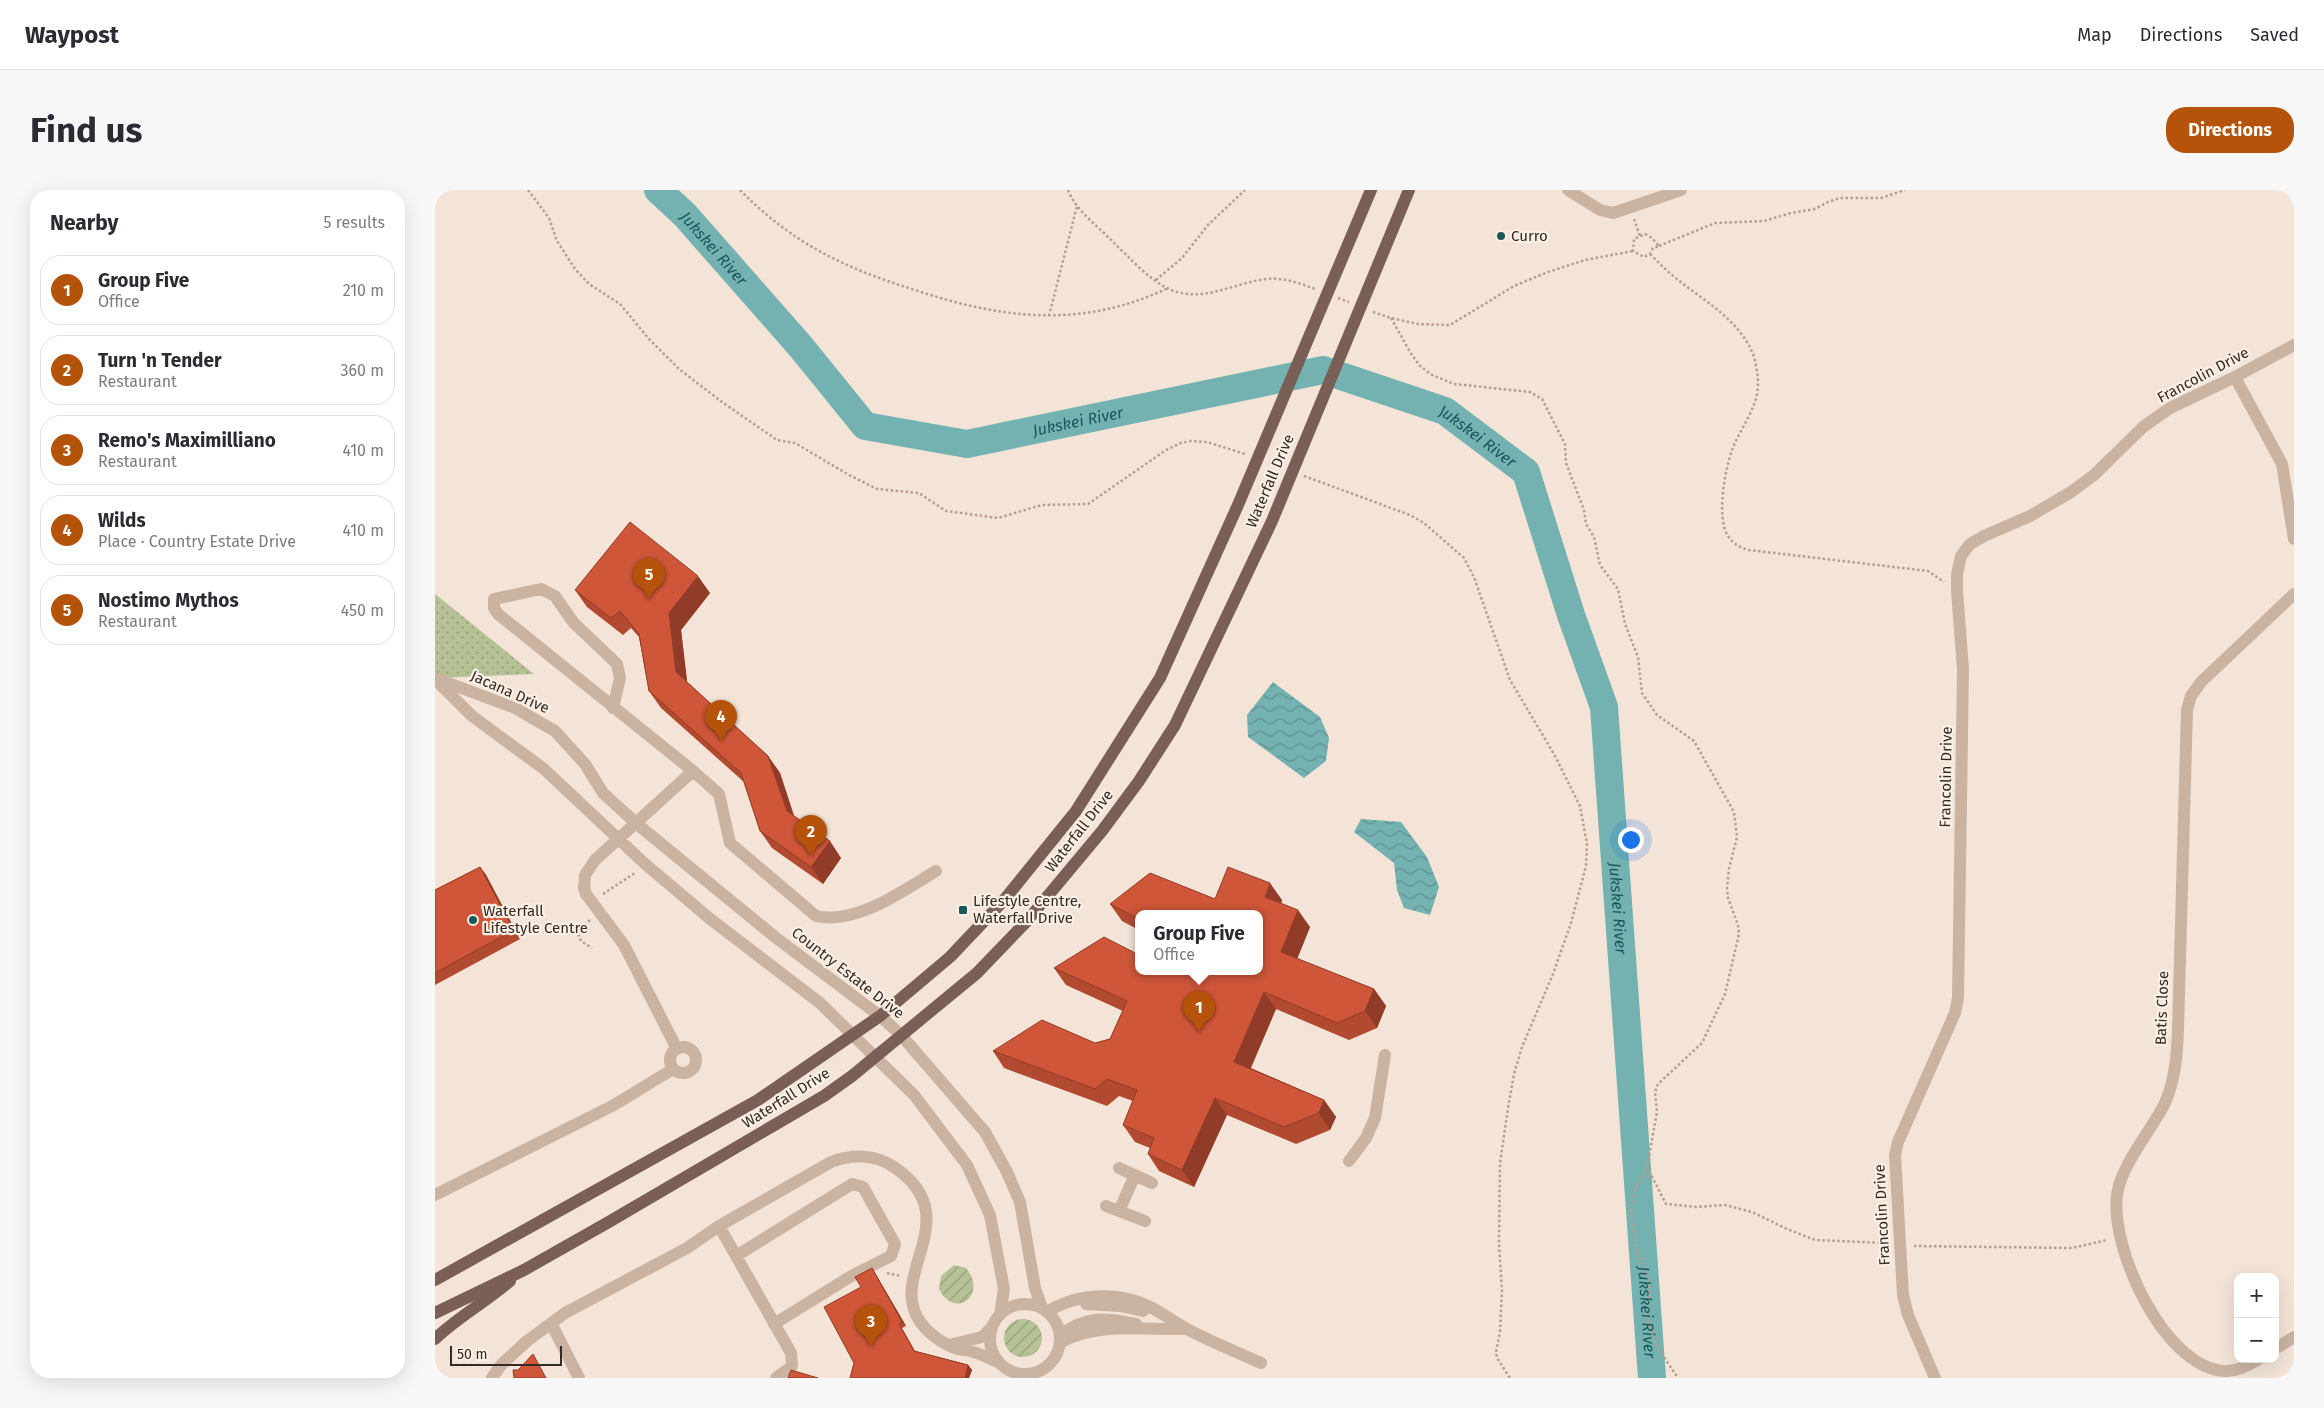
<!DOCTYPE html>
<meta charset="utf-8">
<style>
:root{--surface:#fff;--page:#f7f7f7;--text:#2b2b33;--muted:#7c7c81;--line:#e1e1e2;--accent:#b45309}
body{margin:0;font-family:"Fira Sans",sans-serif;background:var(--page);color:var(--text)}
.controls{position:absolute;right:15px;bottom:15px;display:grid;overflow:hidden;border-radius:10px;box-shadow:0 5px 20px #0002}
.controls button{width:45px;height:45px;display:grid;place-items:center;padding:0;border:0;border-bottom:1px solid var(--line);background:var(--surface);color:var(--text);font:25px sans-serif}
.scale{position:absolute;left:15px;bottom:12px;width:112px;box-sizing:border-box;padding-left:5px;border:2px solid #352a25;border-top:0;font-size:14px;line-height:18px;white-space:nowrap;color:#352a25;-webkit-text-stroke:4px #faefe3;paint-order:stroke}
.you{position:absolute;left:1195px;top:649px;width:18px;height:18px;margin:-12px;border:4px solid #fff;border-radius:50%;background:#1a73e8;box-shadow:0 0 0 8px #1a73e833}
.badge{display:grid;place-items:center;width:32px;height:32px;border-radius:50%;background:var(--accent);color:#fff;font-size:16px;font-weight:700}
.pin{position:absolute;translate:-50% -41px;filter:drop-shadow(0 1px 2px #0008)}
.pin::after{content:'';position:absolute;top:26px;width:18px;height:15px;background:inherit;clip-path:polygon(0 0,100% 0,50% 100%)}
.popup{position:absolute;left:700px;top:720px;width:128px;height:65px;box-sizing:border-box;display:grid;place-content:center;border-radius:10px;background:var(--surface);filter:drop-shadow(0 1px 4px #0005);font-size:16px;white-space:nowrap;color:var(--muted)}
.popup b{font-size:19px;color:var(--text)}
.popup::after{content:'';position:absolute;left:50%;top:100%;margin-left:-10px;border:10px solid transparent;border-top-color:var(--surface)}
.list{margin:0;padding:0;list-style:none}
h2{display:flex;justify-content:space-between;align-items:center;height:65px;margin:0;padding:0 20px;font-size:21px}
h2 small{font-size:16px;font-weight:400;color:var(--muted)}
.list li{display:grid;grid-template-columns:32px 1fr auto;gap:15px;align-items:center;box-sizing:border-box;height:70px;margin:0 10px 10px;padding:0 10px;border:1px solid var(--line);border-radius:20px}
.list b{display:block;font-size:19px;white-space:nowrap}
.list p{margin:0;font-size:16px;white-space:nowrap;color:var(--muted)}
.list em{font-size:16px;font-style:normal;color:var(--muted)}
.map{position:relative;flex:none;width:1859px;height:1188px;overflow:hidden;border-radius:20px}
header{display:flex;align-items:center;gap:30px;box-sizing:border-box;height:70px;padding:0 25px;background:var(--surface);border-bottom:1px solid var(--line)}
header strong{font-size:24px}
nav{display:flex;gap:28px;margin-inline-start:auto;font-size:18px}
.intro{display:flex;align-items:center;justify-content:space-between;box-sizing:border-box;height:120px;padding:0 30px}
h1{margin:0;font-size:35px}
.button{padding:12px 22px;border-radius:20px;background:var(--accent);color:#fff;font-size:18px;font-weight:700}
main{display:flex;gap:30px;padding:0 30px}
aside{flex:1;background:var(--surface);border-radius:20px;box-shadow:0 5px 20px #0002}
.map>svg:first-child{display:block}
</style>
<header>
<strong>Waypost</strong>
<nav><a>Map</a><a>Directions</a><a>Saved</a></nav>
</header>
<div class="intro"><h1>Find us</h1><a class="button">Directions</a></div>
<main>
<aside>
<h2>Nearby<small>5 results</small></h2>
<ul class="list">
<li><span class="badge">1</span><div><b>Group Five</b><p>Office</p></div><em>210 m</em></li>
<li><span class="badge">2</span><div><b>Turn 'n Tender</b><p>Restaurant</p></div><em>360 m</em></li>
<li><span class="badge">3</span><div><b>Remo's Maximilliano</b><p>Restaurant</p></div><em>410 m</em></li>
<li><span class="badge">4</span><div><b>Wilds</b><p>Place · Country Estate Drive</p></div><em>410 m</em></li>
<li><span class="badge">5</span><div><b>Nostimo Mythos</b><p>Restaurant</p></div><em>450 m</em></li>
</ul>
</aside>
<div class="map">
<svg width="1859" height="1188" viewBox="0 0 1859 1188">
<defs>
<pattern id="park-dots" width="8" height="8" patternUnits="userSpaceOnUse" patternTransform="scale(1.25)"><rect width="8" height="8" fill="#b6c296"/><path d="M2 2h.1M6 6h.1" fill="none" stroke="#959e7a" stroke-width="1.8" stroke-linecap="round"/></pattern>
<pattern id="garden-furrows" width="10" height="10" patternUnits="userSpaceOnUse" patternTransform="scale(1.25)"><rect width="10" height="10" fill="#b6c296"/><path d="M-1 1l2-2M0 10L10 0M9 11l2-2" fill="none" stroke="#959e7a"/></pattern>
<pattern id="water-waves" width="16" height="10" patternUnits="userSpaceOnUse" patternTransform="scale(1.25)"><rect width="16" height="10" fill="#74b2b1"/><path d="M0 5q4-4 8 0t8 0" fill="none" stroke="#609190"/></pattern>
</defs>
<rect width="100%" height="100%" fill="#f3e4d7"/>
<!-- park -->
<path fill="url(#park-dots)" d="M0,404L99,484L0,488Z"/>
<!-- garden -->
<path fill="url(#garden-furrows)" d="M519,1075L531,1078C553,1104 521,1131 504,1099L506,1086Z
M569 1148a19 19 0 1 1 38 0a19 19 0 1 1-38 0Z"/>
<!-- water -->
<path fill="url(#water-waves)" d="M838,492L885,527L894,548L891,571L869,588L813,547L812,525Z
M926,629L966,632L992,667L1004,697L995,725L969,718L962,700L959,673L919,642Z"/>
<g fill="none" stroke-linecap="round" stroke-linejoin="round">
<!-- river -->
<path stroke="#74b2b1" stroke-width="28" id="s1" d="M223,0L250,25L366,157L430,236L532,254L888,180L1010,221L1091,282L1136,425L1169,517L1217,1188"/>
<!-- path -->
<path stroke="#b79d8c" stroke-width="2.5" stroke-dasharray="2.5 2.5" stroke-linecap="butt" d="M93,0L114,28L122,51L140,79L154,94L185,114L214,149L244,179L287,212L342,250L360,253L414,285L442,299L484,303L511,321L563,328L607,315L653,314L731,260L746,253L756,251L772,252L810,264
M305,0C357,53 409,78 480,100C567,129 647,139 733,98
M633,0C641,21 663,36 678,52C695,68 713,89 734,99C767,114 798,93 831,89C848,87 864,93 880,99
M1199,29L1205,46
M1210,44L1217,48L1224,56L1218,58L1215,64L1209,67L1198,61L1199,49Z
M1224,56L1280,33L1329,31L1356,23L1380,19L1393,12L1405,8H1446L1470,0
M1215,64C1224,73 1233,82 1243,90C1271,112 1307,132 1319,167C1323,182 1325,197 1320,212C1314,229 1303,244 1297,260C1290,280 1281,327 1293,346C1298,354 1306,358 1314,360L1493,381L1509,392
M721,90L747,68L773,35L810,0
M903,108L914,112
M938,122L956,128L983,134L1015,135L1079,96L1113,82L1150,70L1198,61
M614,126L642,16
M956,128L975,162L984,175L995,184L1019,194L1095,202L1107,209L1130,254L1131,273L1149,320L1151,334L1159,347L1165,375L1183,399L1190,434L1203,467L1207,503L1222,525L1259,551L1299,622L1302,647L1294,679L1292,698L1293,708L1303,735L1304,744L1290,804L1267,853L1223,894L1220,902L1222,922L1212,977L1200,1000L1196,1015L1197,1031L1202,1059L1215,1094L1212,1122L1213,1132L1224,1160L1243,1188
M834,273L845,277
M869,286L975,325L989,333L1029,368L1039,387L1075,490L1119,564L1145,616L1152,654L1151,676L1136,733L1118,784L1087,857L1079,884L1073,918L1065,973L1064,1053L1067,1101L1065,1142L1061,1162L1062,1168L1075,1188
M168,704L200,683
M155,730L142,742L146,751L157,758
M1212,977L1231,1014L1261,1017L1290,1015L1317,1022L1352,1039L1380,1050L1451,1053
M1479,1056L1637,1058L1672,1050
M452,1083L466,1086"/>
<!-- minor -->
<path stroke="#cbb3a2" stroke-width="12" d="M1133,0L1165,20L1178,23L1246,0
M1800,187L1847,274L1859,349
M0,488L80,518L120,541L150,574L168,603L202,634L340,747L445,826L466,845L550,942L572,982L585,1012L600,1098L607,1118
M2,491L37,526L109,579L209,673L274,728L385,813L479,905L532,975L555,1025L569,1099L565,1125
M178,518L185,488L182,474L138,432L120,406L106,399L59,409V418L63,424L258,581L284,604L295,653L381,726C422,735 467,701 501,681
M235 870a13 13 0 1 1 26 0a13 13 0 1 1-26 0Z
M242,859L189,755L151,704L149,698L150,685L160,670L258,581
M914,971L931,948L940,928L950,865
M684,978L717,993
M0,1005L179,915L238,879
M671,1016L710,1031
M684,1021L700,985
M284,1036L356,1163L357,1176L341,1188
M301,1066L417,994L428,997L460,1054L456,1066L418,1085L339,1134
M555 1149a35 35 0 1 1 70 0a35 35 0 1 1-70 0Z
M651,1114L685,1116L708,1121
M612,1122C644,1102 687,1101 719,1119C730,1125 741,1133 752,1139C776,1152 802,1162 826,1173
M116,1133L144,1188
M625,1145C653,1125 669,1128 701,1134
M626,1152C663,1132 710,1140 752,1139
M518,1154L547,1147L557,1137
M1840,1159L1859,1147
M1824,1169C1813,1175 1802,1182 1789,1181C1729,1177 1675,1059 1682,1005C1686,975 1715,942 1729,915C1740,892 1742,865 1743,840L1752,520L1756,506L1766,492L1859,404
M57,1188L66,1175L92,1151L130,1123L252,1058L284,1036L396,972C417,964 440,964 459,977C533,1027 453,1083 484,1130C492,1143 509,1155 523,1159C528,1160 533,1160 538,1162C547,1164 554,1169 563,1172
M1500,1188L1473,1125L1468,1105L1460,965L1463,952L1520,823L1523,808L1528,479L1522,401V384L1526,366L1535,354L1549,346L1595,326L1636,302L1659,285L1708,237L1735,218L1800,187L1859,155"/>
<!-- major -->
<path stroke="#795f55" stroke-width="12" d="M0,1090L323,910L445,826L515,767L569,710L641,621L725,488L803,315L936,0
M0,1123L89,1080L172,1033L389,906L417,886L542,783L591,732L667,641L704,591L740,535L837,331L974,0
M0,1149C23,1127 51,1112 75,1091"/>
</g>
<!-- wall -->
<path fill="#b24a31" d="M140,400L275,403L246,440L252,492L333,566L345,583L359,626L406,668L388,694L337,658L325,641L309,592L226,518L214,501L204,447L196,438L188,445L152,417Z
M45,677L51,685L85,749L0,795V700Z
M780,709L847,710L846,714L875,737L862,769L939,799L951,816L942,838L914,850L841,819L816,878L889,910L901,927L895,940L861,954L792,925L759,997L724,981L713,964L715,958L700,952L688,935L698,911L684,906L672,916L569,878L558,861L660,853L675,849L688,821L631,795L619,778L704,781H824L704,723V740L687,731L675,714Z
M437,1078L471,1136L467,1138L480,1161L533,1175L537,1180L534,1188H415L419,1173L426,1097Z"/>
<!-- shaded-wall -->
<path fill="#913c28" d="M263,386L275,403L246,440L253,499L241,482L234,423Z
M333,566L345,583L363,638L352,621Z
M395,651L406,668L388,694L376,677Z
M45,677L51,685L85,749L79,740Z
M835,693L847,710L842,724L830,707Z
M863,720L875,737L858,779L846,762Z
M939,799L951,816L942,838L930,821Z
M829,802L841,819L811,888L799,872Z
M780,908L792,925L759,997L747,980Z
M889,910L901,927L895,940L884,923Z
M437,1078L440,1083L471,1136L467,1132Z
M533,1175L537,1180L534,1188H530Z"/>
<!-- building -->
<path fill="#cf5639" stroke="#913c28" d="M195,332L263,386L234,423L241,482L333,566L352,621L395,651L376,677L325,641L306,583L214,501L204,444L185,421L176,428L140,400Z
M45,677L79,740L0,783V700Z
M793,677L835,693L830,707L863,720L846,762L939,799L930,821L902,833L829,802L799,872L889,910L884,923L849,937L780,908L747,980L713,964L719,948L688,935L702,900L672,889L660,899L558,861L607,830L660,853L675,849L692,811L619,778L669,747L704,765V781H824V723H704V729L675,714L715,683L780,709Z
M437,1078L467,1132L464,1134L479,1161L533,1175L530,1188H415L419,1173L389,1117L426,1097L420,1087Z
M98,1164L111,1188H79L78,1180H83Z
M356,1180L383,1188H353Z"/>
<!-- markers -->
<g fill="#18585a" stroke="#faefe3" stroke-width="2">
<circle cx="1066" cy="46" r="5"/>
<rect x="523" y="715" width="10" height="10" rx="2.5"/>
<circle cx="38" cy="730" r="5"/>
</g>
<g text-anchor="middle" stroke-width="4.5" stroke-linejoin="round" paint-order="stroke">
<!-- poi labels -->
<g font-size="15" fill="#352a25" stroke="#faefe3" text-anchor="start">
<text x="1076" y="51">Curro</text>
<text x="538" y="716">Lifestyle Centre,<tspan x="538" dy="17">Waterfall Drive</tspan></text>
<text x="48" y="726">Waterfall<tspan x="48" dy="17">Lifestyle Centre</tspan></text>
</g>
<!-- street labels -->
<g font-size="15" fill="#352a25" stroke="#faefe3">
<text transform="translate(1768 185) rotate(-28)" y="5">Francolin Drive</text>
<text transform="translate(835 291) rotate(-67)" y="5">Waterfall Drive</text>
<text transform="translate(75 502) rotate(24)" y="5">Jacana Drive</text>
<text transform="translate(1511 587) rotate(-89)" y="5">Francolin Drive</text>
<text transform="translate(644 641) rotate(-52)" y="5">Waterfall Drive</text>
<text transform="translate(413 783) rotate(38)" y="5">Country Estate Drive</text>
<text transform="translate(1727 818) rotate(-88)" y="5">Batis Close</text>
<text transform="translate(351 908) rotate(-32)" y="5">Waterfall Drive</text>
<text transform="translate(1447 1025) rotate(-93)" y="5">Francolin Drive</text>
</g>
<!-- water labels -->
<g font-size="16" font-style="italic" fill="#18585a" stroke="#faefe3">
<text dy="6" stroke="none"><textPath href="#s1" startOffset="81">Jukskei River</textPath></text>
<text dy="6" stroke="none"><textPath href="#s1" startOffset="531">Jukskei River</textPath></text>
<text dy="6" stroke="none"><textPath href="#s1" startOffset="951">Jukskei River</textPath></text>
<text dy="6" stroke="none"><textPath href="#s1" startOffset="1461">Jukskei River</textPath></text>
<text dy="6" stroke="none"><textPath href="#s1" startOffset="1866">Jukskei River</textPath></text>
</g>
</g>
</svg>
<div class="controls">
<button>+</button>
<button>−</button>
</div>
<div class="scale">50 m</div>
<div class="you"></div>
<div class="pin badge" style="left:764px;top:842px">1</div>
<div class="popup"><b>Group Five</b>Office</div>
<div class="pin badge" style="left:376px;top:666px">2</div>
<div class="pin badge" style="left:436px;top:1156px">3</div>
<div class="pin badge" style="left:286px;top:551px">4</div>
<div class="pin badge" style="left:214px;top:409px">5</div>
</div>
</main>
